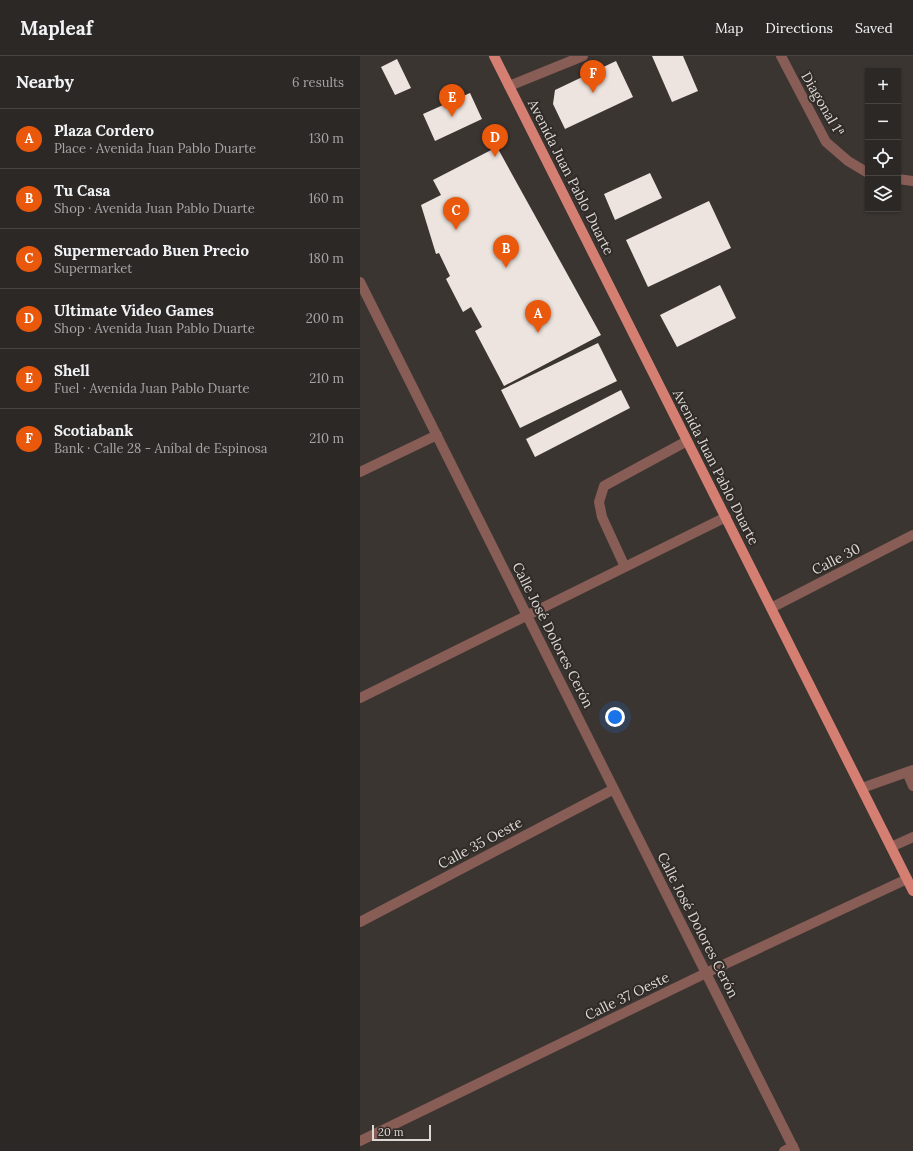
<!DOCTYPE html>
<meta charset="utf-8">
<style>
:root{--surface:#2c2825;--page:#34302d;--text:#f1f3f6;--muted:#a6a6a7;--line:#484442;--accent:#ea580c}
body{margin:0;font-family:Lora,serif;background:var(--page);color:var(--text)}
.controls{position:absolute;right:12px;top:12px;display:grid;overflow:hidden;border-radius:0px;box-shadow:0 1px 3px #0004}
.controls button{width:36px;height:36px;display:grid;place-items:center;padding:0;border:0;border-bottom:1px solid var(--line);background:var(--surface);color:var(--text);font:20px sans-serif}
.scale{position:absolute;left:12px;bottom:10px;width:59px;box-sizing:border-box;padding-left:4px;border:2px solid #dcd8d6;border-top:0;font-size:11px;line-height:14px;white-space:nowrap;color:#dcd8d6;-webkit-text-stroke:3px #312b27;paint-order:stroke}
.you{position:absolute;left:255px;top:661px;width:14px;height:14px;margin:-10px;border:3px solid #fff;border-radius:50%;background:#1a73e8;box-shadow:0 0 0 6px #1a73e833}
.badge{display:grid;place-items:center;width:26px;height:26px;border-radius:50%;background:var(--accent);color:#fff;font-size:13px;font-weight:700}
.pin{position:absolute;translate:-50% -33px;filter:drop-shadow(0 1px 2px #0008)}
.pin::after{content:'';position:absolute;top:21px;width:14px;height:12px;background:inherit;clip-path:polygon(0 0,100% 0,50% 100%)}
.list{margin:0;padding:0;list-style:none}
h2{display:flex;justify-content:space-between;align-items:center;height:52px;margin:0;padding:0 16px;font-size:17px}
h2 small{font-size:13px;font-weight:400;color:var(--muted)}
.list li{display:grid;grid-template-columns:26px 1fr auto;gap:12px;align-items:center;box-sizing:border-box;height:60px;padding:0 16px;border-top:1px solid var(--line)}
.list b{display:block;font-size:15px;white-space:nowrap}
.list p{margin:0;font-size:13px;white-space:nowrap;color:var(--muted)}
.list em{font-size:13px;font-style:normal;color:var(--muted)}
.icon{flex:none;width:22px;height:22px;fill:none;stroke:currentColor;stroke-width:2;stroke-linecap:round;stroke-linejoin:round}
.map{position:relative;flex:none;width:553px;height:1095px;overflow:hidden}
header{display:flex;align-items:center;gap:24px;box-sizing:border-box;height:56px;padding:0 20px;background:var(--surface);border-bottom:1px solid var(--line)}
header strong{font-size:19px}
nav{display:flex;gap:22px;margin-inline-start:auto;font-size:14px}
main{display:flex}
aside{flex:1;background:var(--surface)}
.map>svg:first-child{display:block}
</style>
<header>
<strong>Mapleaf</strong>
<nav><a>Map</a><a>Directions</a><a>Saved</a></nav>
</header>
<main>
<aside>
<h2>Nearby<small>6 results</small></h2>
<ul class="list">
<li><span class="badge">A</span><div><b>Plaza Cordero</b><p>Place · Avenida Juan Pablo Duarte</p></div><em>130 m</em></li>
<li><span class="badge">B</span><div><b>Tu Casa</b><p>Shop · Avenida Juan Pablo Duarte</p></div><em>160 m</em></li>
<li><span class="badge">C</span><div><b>Supermercado Buen Precio</b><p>Supermarket</p></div><em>180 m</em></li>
<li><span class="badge">D</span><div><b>Ultimate Video Games</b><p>Shop · Avenida Juan Pablo Duarte</p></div><em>200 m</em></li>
<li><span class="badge">E</span><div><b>Shell</b><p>Fuel · Avenida Juan Pablo Duarte</p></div><em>210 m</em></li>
<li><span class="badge">F</span><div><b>Scotiabank</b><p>Bank · Calle 28 - Aníbal de Espinosa</p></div><em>210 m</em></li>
</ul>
</aside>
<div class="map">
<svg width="553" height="1095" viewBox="0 0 553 1095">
<rect width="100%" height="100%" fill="#3b3531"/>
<!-- building -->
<path fill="#ede4df" d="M292,0H323L338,35L312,46Z
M37,3L51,32L35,39L21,11Z
M256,5L273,41L205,73L193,48L195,34Z
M110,37L122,63L75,85L63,58Z
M137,91L241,279L144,330L115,275L122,271L111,251L103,256L86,223L90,220L79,197L76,198L61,149L81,139L73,124Z
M290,117L302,142L255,164L244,138Z
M349,145L371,192L288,231L266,184Z
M360,229L376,262L317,291L300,259Z
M238,287L257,325L160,372L141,334Z
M261,334L270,352L175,401L166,383Z"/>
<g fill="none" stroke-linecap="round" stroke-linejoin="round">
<!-- minor -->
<path stroke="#875d56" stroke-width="10" d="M421,0L466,86L488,105L508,117
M149,30L223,0
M538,123L553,125
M0,226L435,1095
M0,416L77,379
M265,511L242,461L239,446L244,430L327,385
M411,552L553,479
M0,642L366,461
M547,716L553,730
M502,732L553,714
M531,791L553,781
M0,866L254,733
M0,1085L346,917L547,823
M424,1095L433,1090"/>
<!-- major -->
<path stroke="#d57f73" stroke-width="10" d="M134,0L553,835"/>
</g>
<g text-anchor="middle" stroke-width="4" stroke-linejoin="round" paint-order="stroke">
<!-- street labels -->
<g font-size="14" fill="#dcd8d6" stroke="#312b27">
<text transform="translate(463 48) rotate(60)" y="5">Diagonal 1ª</text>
<text transform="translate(211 121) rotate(63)" y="5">Avenida Juan Pablo Duarte</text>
<text transform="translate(356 411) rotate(63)" y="5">Avenida Juan Pablo Duarte</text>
<text transform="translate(476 503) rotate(-27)" y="5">Calle 30</text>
<text transform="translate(193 579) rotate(63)" y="5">Calle José Dolores Cerón</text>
<text transform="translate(120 787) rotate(-28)" y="5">Calle 35 Oeste</text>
<text transform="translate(338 869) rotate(63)" y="5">Calle José Dolores Cerón</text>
<text transform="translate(267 940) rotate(-26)" y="5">Calle 37 Oeste</text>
</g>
</g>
</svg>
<div class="controls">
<button>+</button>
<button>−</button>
<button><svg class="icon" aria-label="locate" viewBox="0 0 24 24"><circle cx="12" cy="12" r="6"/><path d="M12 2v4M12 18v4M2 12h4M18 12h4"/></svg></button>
<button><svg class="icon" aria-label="layers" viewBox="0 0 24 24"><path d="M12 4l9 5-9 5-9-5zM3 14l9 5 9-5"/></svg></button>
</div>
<div class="scale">20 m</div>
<div class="you"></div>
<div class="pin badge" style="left:178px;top:277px">A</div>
<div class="pin badge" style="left:146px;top:212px">B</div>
<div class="pin badge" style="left:96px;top:174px">C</div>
<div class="pin badge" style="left:135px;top:101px">D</div>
<div class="pin badge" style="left:92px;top:61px">E</div>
<div class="pin badge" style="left:233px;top:37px">F</div>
</div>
</main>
